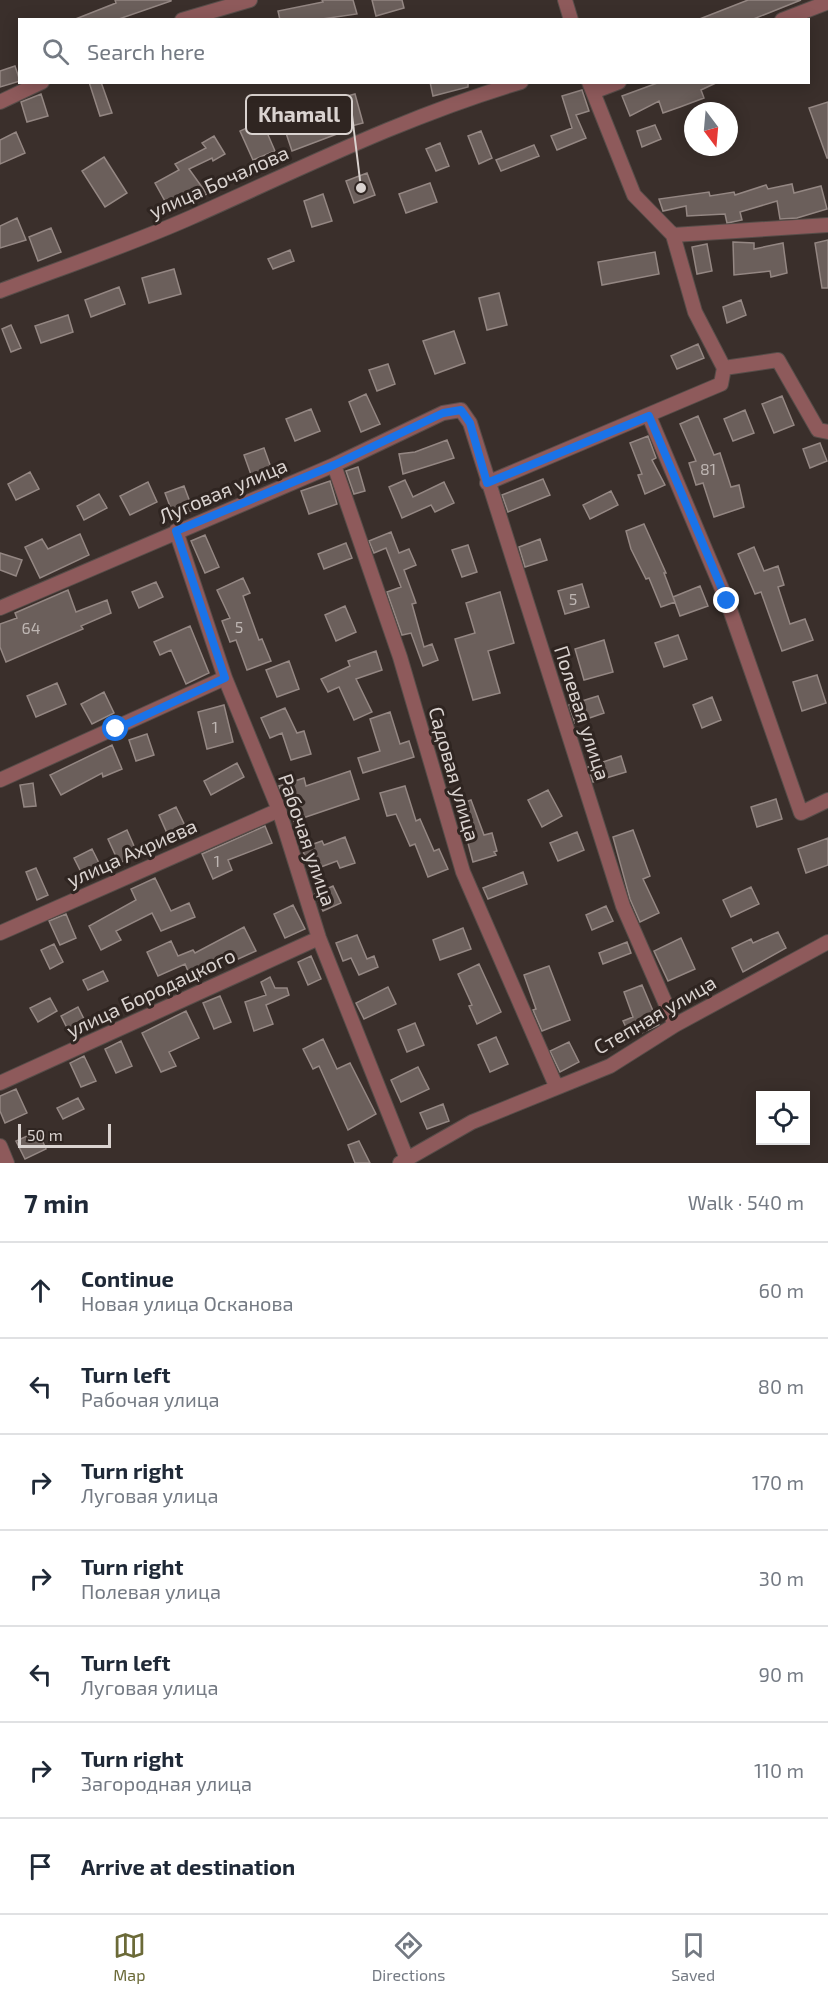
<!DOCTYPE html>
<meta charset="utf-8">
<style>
:root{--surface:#fff;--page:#f2f2f3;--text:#1f2937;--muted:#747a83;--line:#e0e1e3;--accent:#6b6a38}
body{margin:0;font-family:"Exo 2",sans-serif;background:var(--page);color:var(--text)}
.controls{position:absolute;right:18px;bottom:18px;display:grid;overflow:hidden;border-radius:0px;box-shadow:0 3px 15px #0003}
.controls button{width:54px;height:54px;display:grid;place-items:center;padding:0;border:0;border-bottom:2px solid var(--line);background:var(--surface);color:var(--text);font:30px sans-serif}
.compass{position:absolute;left:684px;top:102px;width:54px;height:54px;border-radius:50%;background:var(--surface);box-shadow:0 3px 15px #0003;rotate:164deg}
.scale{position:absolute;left:18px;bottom:15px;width:93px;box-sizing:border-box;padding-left:6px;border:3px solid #dad3d0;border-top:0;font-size:16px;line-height:21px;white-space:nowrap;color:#dad3d0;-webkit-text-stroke:4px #2f2521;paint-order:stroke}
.stop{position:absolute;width:18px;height:18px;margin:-14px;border:4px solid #1a73e8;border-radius:50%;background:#fff}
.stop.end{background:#1a73e8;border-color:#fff;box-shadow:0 2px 6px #0008}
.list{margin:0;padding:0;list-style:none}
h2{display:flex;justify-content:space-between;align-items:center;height:78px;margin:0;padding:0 24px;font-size:26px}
h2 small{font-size:20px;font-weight:400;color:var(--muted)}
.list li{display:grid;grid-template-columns:39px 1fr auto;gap:18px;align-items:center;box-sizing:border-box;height:96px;padding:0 24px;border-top:2px solid var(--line)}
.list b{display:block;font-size:22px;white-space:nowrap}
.list p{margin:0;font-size:20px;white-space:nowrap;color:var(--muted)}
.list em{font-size:20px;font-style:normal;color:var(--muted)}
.icon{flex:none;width:33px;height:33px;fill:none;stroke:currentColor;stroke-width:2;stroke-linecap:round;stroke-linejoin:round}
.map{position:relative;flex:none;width:828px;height:1163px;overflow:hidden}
.search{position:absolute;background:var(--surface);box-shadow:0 3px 15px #0003;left:18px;right:18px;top:18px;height:66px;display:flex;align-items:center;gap:15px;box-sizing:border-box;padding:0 21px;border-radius:0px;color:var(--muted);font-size:22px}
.sheet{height:750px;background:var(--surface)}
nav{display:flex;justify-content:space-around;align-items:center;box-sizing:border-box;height:84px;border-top:2px solid var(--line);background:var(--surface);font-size:16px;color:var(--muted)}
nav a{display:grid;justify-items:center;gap:3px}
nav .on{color:var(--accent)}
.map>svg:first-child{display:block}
</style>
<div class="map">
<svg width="828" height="1163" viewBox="0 0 828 1163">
<rect width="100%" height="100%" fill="#3a2f2b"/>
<!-- building -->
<path fill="#6b5f5b" stroke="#948783" stroke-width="1.5" d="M115,0H171V1L116,20H73L116,3Z
M322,0H353L357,14L315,20H280L278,11L323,2Z
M372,0H402L404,8L376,16Z
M748,0H801L751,20H697Z
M15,66L20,81L0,87V71Z
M89,82H101L112,113L100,116Z
M430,82H468V87L433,96Z
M660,82H718L701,90L704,98L680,107L663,113L659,101L630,116L622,96Z
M582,90L589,111L576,115L586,138L557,150L551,136L572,128L562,96Z
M41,94L48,116L27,122L21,102Z
M355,94L363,123L336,130L337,134L292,151L284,127L310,119L307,107Z
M828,102V158H827L809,108Z
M262,121L275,151L253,160L240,131Z
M655,125L661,139L642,147L637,131Z
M481,131L492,158L479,164L468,136Z
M16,132L25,153L0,164V140Z
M214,136L225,154L213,161L212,158L189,169L207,194L171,212L155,183L179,170L175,164L206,148L202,143Z
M440,143L449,166L436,171L426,149Z
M534,145L539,156L501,171L496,160Z
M104,157L127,193L105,207L82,171Z
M367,173L375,195L354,203L346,181Z
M430,183L437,202L406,213L399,194Z
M792,184L794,193L821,186L827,209L797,218L780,219L777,201L740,212L742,220L727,223L725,214L687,216L686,206L663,211L659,199L709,192L710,196L734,192L735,195L766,185L768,189Z
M323,194L332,221L312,227L304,201Z
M17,218L26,240L0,248V226Z
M51,228L61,252L38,261L29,237Z
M828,240V288H822L815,243Z
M733,242L754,243V249L783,243L787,273L771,277L770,271L734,275Z
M707,244L712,271L697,274L692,247Z
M290,250L294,261L273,269L268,259Z
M655,252L659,274L602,285L598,262Z
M174,269L181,294L149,303L142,278Z
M119,287L125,304L91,317L85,300Z
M499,293L507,325L487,330L479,298Z
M741,300L746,315L727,323L723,307Z
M68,315L73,332L41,343L35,326Z
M11,325L21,348L11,352L2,329Z
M454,331L465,363L435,374L423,341Z
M698,344L704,358L677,369L671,356Z
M388,364L395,384L377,391L369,370Z
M366,394L380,424L361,432L349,402Z
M782,396L794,425L774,433L762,404Z
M311,409L320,431L295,441L286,419Z
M745,410L754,433L733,441L724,419Z
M698,416L714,455L720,453L731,487L739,485L744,507L714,517L703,483L696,485L689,463L696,461L680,424Z
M648,436L656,458L652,460L665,485L645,494L638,475L642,474L630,443Z
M447,440L454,458L403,474L399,454L415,452Z
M820,443L827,461L810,468L803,449Z
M264,448L274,476L254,483L244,455Z
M358,467L365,491L354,494L346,471Z
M30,472L39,489L16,500L8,484Z
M543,479L550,495L508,512L502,495Z
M405,480L413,497L444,482L454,503L435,512L431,505L402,518L389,487Z
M330,481L337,504L309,514L301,491Z
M148,482L157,502L130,515L120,496Z
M184,486L193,510L174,517L165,493Z
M611,491L618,505L590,519L583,505Z
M99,494L107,508L84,520L77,506Z
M644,524L666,573H664L675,602L661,607L649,578L646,579L631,549L626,531Z
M391,532L399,553L409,549L416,565L404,570L416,603L412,604L424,647L432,644L438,660L423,666L411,633L402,635L387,592L401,587L386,548L374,553L369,541Z
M80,534L89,555L40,578L25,547L42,539L48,549Z
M205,535L219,567L205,573L191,541Z
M540,539L547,560L525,567L519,547Z
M346,543L352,558L324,569L318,554Z
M468,545L477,572L462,577L452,550Z
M754,547L764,571L778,566L784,585L778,587L790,624L805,619L813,640L782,651L761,592L755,594L738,554Z
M0,553L22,560L16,576L0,570Z
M243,578L250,593L243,596L259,640L262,639L271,661L247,670L236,640L230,642L222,621L230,618L217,590Z
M156,582L163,597L139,608L132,592Z
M582,584L589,607L565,614L558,591Z
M700,586L708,606L680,616L673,597Z
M68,590L76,612L107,600L111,613L81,626L83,629L6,662L0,647V624L17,618L15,613Z
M500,592L514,643L488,651L500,693L473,700L455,639L475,633L466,603Z
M345,606L356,632L336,641L325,615Z
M190,626L209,673L186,684L171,650L160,655L154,642Z
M678,635L687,659L664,667L655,643Z
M604,640L613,672L584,680L575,649Z
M376,651L382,670L356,679L372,712L354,720L339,687L328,692L321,679L350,666L348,661Z
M289,661L299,689L277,697L266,670Z
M817,675L826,703L802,711L793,682Z
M57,683L66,704L36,717L27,696Z
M104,692L114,713L92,724L81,704Z
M598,696L604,713L575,723L569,705Z
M712,697L721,720L702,728L693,705Z
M224,705L233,742L207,749L198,712Z
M285,708L297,733L304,731L311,754L291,760L282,733L270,738L261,718Z
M390,712L400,744L409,741L414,757L363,773L358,758L380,751L370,719Z
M147,734L154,755L136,761L129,740Z
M112,745L122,769L103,777L102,773L61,795L50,775Z
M621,756L626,772L593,782L588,767Z
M237,763L244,777L211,795L204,781Z
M350,771L359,799L294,821L279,786L304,778L306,786Z
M33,783L36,806L24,807L20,785Z
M405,786L416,821L420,819L434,851L439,849L448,869L428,877L415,844L410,846L396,814L387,816L380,793Z
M548,790L562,816L542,827L528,800Z
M776,799L782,819L757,827L751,807Z
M471,800L484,835L492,833L497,851L494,852L496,855L473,862L464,828L454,806Z
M176,807L188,832L170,840L159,815Z
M265,826L272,843L228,860L232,870L213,879L202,854Z
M127,830L138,855L119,863L108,839Z
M633,830L650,876L643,879L659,913L640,922L630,899L613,837Z
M577,832L584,850L558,861L550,843Z
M345,837L355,863L340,868L337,861L310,871L302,848L322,841L324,845Z
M828,838V865L806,873L798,849Z
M92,849L102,869L84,878L74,858Z
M36,868L48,895L37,900L26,872Z
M523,872L527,884L488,899L483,888Z
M155,878L171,911L189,903L195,917L161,931L152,913L116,931L121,940L101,950L89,926L136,900L131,889Z
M333,886L341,903L323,911L315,894Z
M751,887L759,904L731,917L723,900Z
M293,905L305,929L285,938L274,914Z
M606,906L613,921L592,930L586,915Z
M66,914L76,938L60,945L49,921Z
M244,927L256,951L236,960L233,954L201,970L203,973L191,978L185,964L158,976L147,952L171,941L178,956L193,950L195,953Z
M463,928L471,949L440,960L433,940Z
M778,932L786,948L743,972L732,948L751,939L753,943Z
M357,935L367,959L374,956L378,967L359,975L351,958L343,961L336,943Z
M681,938L695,969L668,981L654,951Z
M627,942L631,953L603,964L599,953Z
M54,944L63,962L50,969L41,950Z
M311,956L321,979L308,985L298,962Z
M479,964L501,1012L477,1024L469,1006L472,1005L458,974Z
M549,966L570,1020L542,1031L533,1010L536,1009L524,975Z
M103,971L108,981L88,990L83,980Z
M270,977L275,988H287L289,995L266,1005L273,1024L254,1031L245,1002L266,995L261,982Z
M642,985L659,1025L631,1038L623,1021L633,1017L624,992Z
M388,987L396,1004L364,1019L356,1003Z
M220,996L231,1022L214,1029L203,1003Z
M50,998L57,1011L38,1022L30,1008Z
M78,1007L88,1027L71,1036L61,1016Z
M186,1011L199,1038L169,1052L176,1066L161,1072L142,1033Z
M415,1023L424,1045L407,1052L398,1030Z
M496,1037L508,1064L490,1072L478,1045Z
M323,1039L337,1069L350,1063L376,1114L348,1130L319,1066L313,1069L303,1049Z
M121,1041L132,1066L116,1073L105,1049Z
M569,1042L579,1062L560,1072L550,1051Z
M84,1056L96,1081L81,1087L70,1063Z
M418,1067L429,1089L401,1102L391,1080Z
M16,1089L27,1113L5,1123L0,1111V1096Z
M78,1098L84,1109L63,1119L57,1108Z
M443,1104L449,1121L427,1129L420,1113Z
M38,1131L46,1149L25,1159L16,1141Z
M359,1141L370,1163H355L348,1145Z"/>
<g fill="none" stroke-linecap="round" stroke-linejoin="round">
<!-- minor casing -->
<g stroke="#574d49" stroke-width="16">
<path id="minor" d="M565,0L571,20
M182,20L250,0
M782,20L826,3
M589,82L634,195L673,235L695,312L724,368
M593,92L619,82
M0,102L42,82
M673,235L828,225
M0,291C64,267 129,245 192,217C300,169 406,116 521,82
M724,368L778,360L818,430L828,432
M649,416L727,601L801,813L828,800
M334,465L400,657L463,872L556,1086
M487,483L721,384L724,368
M176,531L225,678L279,810L319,938L407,1159
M0,608L334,465L443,413L461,410L470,423L623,906L675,1025
M0,780L225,678
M0,933L279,810
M0,1083L319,938
M0,1146L7,1163
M400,1163L472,1122L610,1066L675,1025L828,942"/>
</g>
<!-- minor -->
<use href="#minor" stroke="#8e5a5b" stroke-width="14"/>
</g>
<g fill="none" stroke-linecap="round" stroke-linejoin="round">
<!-- route -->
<path stroke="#1a73e8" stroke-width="8" d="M116,729L225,678L176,531L334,465L443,413L461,410L470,423L487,483L649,416L727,601"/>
</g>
<g text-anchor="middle" stroke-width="6" stroke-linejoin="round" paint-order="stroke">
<!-- number labels -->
<g font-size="16" fill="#beb6b3">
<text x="708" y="475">81</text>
<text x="573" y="605">5</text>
<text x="239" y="633">5</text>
<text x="31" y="634">64</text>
<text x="215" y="733">1</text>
<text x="217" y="867">1</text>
</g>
<!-- street labels -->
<g font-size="20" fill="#dad3d0" stroke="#2f2521">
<text transform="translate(219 182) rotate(-24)" y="7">улица Бочалова</text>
<text transform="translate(223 491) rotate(-23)" y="7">Луговая улица</text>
<text transform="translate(582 713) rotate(72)" y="7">Полевая улица</text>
<text transform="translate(454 774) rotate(74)" y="7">Садовая улица</text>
<text transform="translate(307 840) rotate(71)" y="7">Рабочая улица</text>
<text transform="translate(132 853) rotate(-24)" y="7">улица Ахриева</text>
<text transform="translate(151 993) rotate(-25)" y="7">улица Бородацкого</text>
<text transform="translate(655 1015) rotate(-30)" y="7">Степная улица</text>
</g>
</g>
<!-- callouts -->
<path fill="none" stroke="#dad3d0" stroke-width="2" d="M361 188L352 115"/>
<circle fill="#dad3d0" stroke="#2f2521" stroke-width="2" cx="361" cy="188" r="6"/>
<rect fill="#2f2521" stroke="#dad3d0" stroke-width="2" x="246" y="95" width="106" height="39" rx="6"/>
<g font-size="21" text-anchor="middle" font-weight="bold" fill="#dad3d0">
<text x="299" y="122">Khamall</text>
</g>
</svg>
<div class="controls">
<button><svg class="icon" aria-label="locate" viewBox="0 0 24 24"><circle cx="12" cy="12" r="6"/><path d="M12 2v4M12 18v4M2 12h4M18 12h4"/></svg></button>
</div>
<svg class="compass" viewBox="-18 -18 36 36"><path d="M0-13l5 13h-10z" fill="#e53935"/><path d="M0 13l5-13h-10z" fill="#747a83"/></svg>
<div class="scale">50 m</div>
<div class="stop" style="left:116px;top:729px"></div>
<div class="stop end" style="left:727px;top:601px"></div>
<div class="search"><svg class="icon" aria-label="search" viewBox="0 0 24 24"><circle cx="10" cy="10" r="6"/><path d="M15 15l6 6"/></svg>Search here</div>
</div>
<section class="sheet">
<h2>7 min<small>Walk · 540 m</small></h2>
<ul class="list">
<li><svg class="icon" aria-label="ahead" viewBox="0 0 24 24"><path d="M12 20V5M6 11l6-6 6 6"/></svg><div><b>Continue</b><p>Новая улица Осканова</p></div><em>60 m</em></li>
<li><svg class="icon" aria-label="left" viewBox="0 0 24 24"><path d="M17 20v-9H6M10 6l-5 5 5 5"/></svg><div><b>Turn left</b><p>Рабочая улица</p></div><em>80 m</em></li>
<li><svg class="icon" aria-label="right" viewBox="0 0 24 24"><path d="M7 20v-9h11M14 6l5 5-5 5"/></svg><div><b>Turn right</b><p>Луговая улица</p></div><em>170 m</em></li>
<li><svg class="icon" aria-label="right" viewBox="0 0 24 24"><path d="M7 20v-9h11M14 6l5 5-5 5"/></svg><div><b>Turn right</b><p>Полевая улица</p></div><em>30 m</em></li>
<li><svg class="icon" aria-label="left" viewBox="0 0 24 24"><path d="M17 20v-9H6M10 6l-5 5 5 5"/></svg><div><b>Turn left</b><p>Луговая улица</p></div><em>90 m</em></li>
<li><svg class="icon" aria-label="right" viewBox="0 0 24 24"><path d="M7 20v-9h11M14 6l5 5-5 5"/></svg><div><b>Turn right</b><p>Загородная улица</p></div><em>110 m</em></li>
<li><svg class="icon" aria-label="arrive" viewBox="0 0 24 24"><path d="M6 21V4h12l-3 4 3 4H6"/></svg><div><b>Arrive at destination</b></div></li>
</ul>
</section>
<nav>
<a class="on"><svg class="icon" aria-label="map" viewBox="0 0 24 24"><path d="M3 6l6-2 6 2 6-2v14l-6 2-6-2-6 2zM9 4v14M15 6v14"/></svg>Map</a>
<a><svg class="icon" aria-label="directions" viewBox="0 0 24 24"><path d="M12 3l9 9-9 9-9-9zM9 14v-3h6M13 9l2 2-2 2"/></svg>Directions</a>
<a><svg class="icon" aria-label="saved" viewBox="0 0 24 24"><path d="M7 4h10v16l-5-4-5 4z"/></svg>Saved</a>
</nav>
